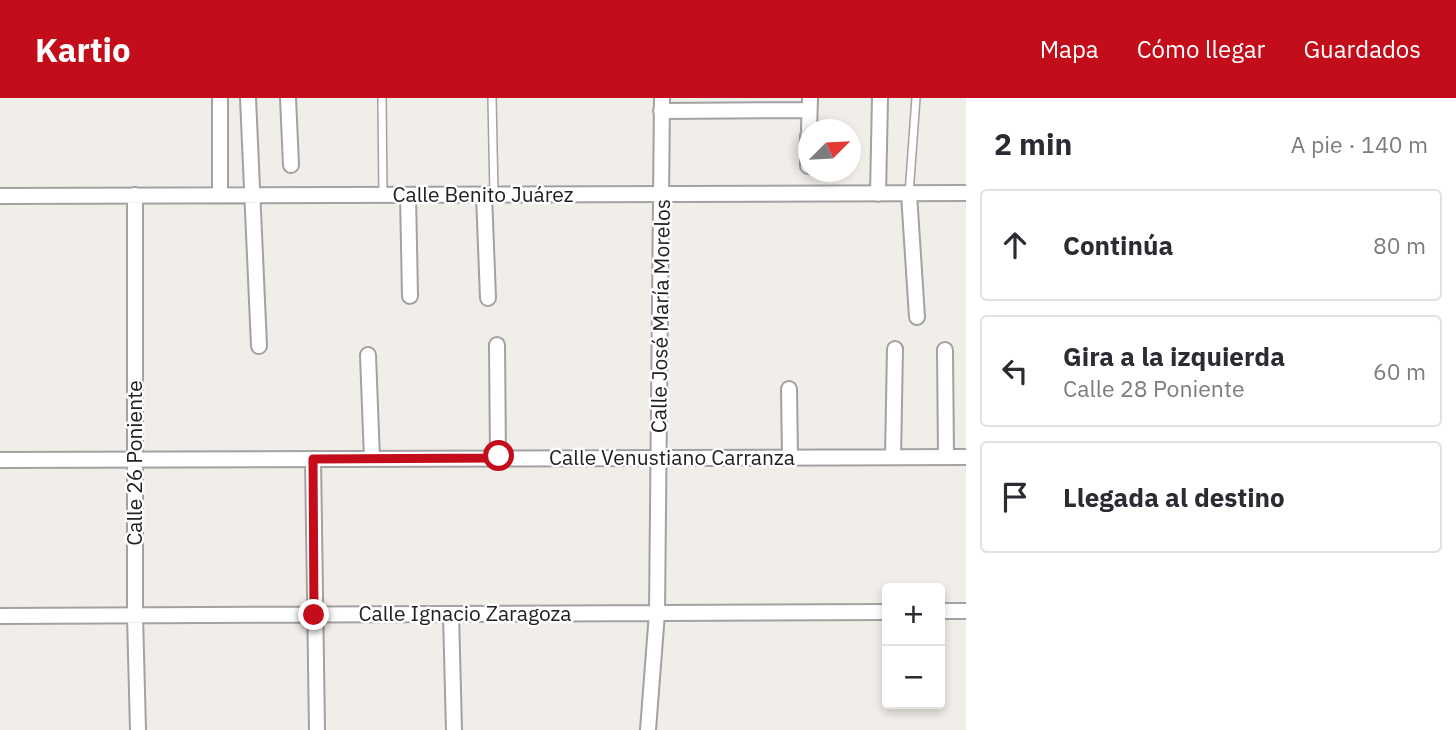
<!DOCTYPE html>
<html lang="es">
<meta charset="utf-8">
<style>
:root{--surface:#fff;--page:#f7f7f7;--text:#2b2b33;--muted:#7c7c81;--line:#e1e1e2;--accent:#c40d1a}
body{margin:0;font-family:"IBM Plex Sans",sans-serif;background:var(--page);color:var(--text)}
.controls{position:absolute;right:21px;bottom:21px;display:grid;overflow:hidden;border-radius:7px;box-shadow:0 4px 10px #0003}
.controls button{width:63px;height:63px;display:grid;place-items:center;padding:0;border:0;border-bottom:2px solid var(--line);background:var(--surface);color:var(--text);font:35px sans-serif}
.compass{position:absolute;left:798px;top:21px;width:63px;height:63px;border-radius:50%;background:var(--surface);box-shadow:0 4px 10px #0003;rotate:66deg}
.stop{position:absolute;width:21px;height:21px;margin:-16px;border:5px solid #c40d1a;border-radius:50%;background:#fff}
.stop.end{background:#c40d1a;border-color:#fff;box-shadow:0 2px 7px #0008}
.list{margin:0;padding:0;list-style:none}
h2{display:flex;justify-content:space-between;align-items:center;height:91px;margin:0;padding:0 28px;font-size:30px}
h2 small{font-size:23px;font-weight:400;color:var(--muted)}
.list li{display:grid;grid-template-columns:46px 1fr auto;gap:21px;align-items:center;box-sizing:border-box;height:112px;margin:0 14px 14px;padding:0 14px;border:2px solid var(--line);border-radius:7px}
.list b{display:block;font-size:26px;white-space:nowrap}
.list p{margin:0;font-size:23px;white-space:nowrap;color:var(--muted)}
.list em{font-size:23px;font-style:normal;color:var(--muted)}
.icon{flex:none;width:38px;height:38px;fill:none;stroke:currentColor;stroke-width:2;stroke-linecap:round;stroke-linejoin:round}
.map{position:relative;flex:none;width:966px;height:632px;overflow:hidden}
header{display:flex;align-items:center;gap:42px;box-sizing:border-box;height:98px;padding:0 35px;background:var(--accent);color:#fff}
header strong{font-size:33px}
nav{display:flex;gap:38px;margin-inline-start:auto;font-size:24px}
main{display:flex}
aside{flex:1;background:var(--surface)}
.map>svg:first-child{display:block}
</style>
<header>
<strong>Kartio</strong>
<nav><a>Mapa</a><a>Cómo llegar</a><a>Guardados</a></nav>
</header>
<main>
<div class="map">
<svg width="966" height="632" viewBox="0 0 966 632">
<rect width="100%" height="100%" fill="#f1ede8"/>
<g fill="none" stroke-linecap="round" stroke-linejoin="round">
<!-- lane casing -->
<g stroke="#a2a2a2" stroke-width="10">
<path id="lane" d="M382,0L383,97
M492,0L494,97
M909,96L916,0"/>
</g>
<!-- street casing -->
<g stroke="#a2a2a2" stroke-width="18">
<path id="street" d="M220,0V97
M248,0L259,248
M288,0L291,67
M661,13L809,12
M809,32L810,0
M808,68V38
M878,96L880,0
M909,96L917,219
M135,97V518L138,632
M408,97L410,198
M484,97L488,200
M0,98L966,95
M497,247L498,361
M945,252L946,359
M368,257L372,361
M789,291L790,359
M893,359L895,251
M313,361L317,632
M0,362L966,359
M940,513H966
M451,516L454,632
M0,518L887,514
M648,632L657,515L662,0"/>
</g>
<!-- lane -->
<use href="#lane" stroke="#fff" stroke-width="7"/>
<!-- street -->
<use href="#street" stroke="#fff" stroke-width="14"/>
</g>
<g fill="none" stroke-linecap="round" stroke-linejoin="round">
<!-- route -->
<path stroke="#c40d1a" stroke-width="9" d="M314,517L313,361L498,360L499,358"/>
</g>
<g text-anchor="middle" stroke-width="5" stroke-linejoin="round" paint-order="stroke">
<!-- street labels -->
<g font-size="21" fill="#212121" stroke="#fff">
<text x="483" y="104">Calle Benito Juárez</text>
<text transform="translate(661 218) rotate(-89)" y="7">Calle José María Morelos</text>
<text x="672" y="367">Calle Venustiano Carranza</text>
<text transform="translate(135 365) rotate(-90)" y="7">Calle 26 Poniente</text>
<text x="465" y="523">Calle Ignacio Zaragoza</text>
</g>
</g>
</svg>
<div class="controls">
<button>+</button>
<button>−</button>
</div>
<svg class="compass" viewBox="-18 -18 36 36"><path d="M0-13l5 13h-10z" fill="#e53935"/><path d="M0 13l5-13h-10z" fill="#7c7c81"/></svg>
<div class="stop" style="left:499px;top:358px"></div>
<div class="stop end" style="left:314px;top:517px"></div>
</div>
<aside>
<h2>2 min<small>A pie · 140 m</small></h2>
<ul class="list">
<li><svg class="icon" aria-label="ahead" viewBox="0 0 24 24"><path d="M12 20V5M6 11l6-6 6 6"/></svg><div><b>Continúa</b></div><em>80 m</em></li>
<li><svg class="icon" aria-label="left" viewBox="0 0 24 24"><path d="M17 20v-9H6M10 6l-5 5 5 5"/></svg><div><b>Gira a la izquierda</b><p>Calle 28 Poniente</p></div><em>60 m</em></li>
<li><svg class="icon" aria-label="arrive" viewBox="0 0 24 24"><path d="M6 21V4h12l-3 4 3 4H6"/></svg><div><b>Llegada al destino</b></div></li>
</ul>
</aside>
</main>
